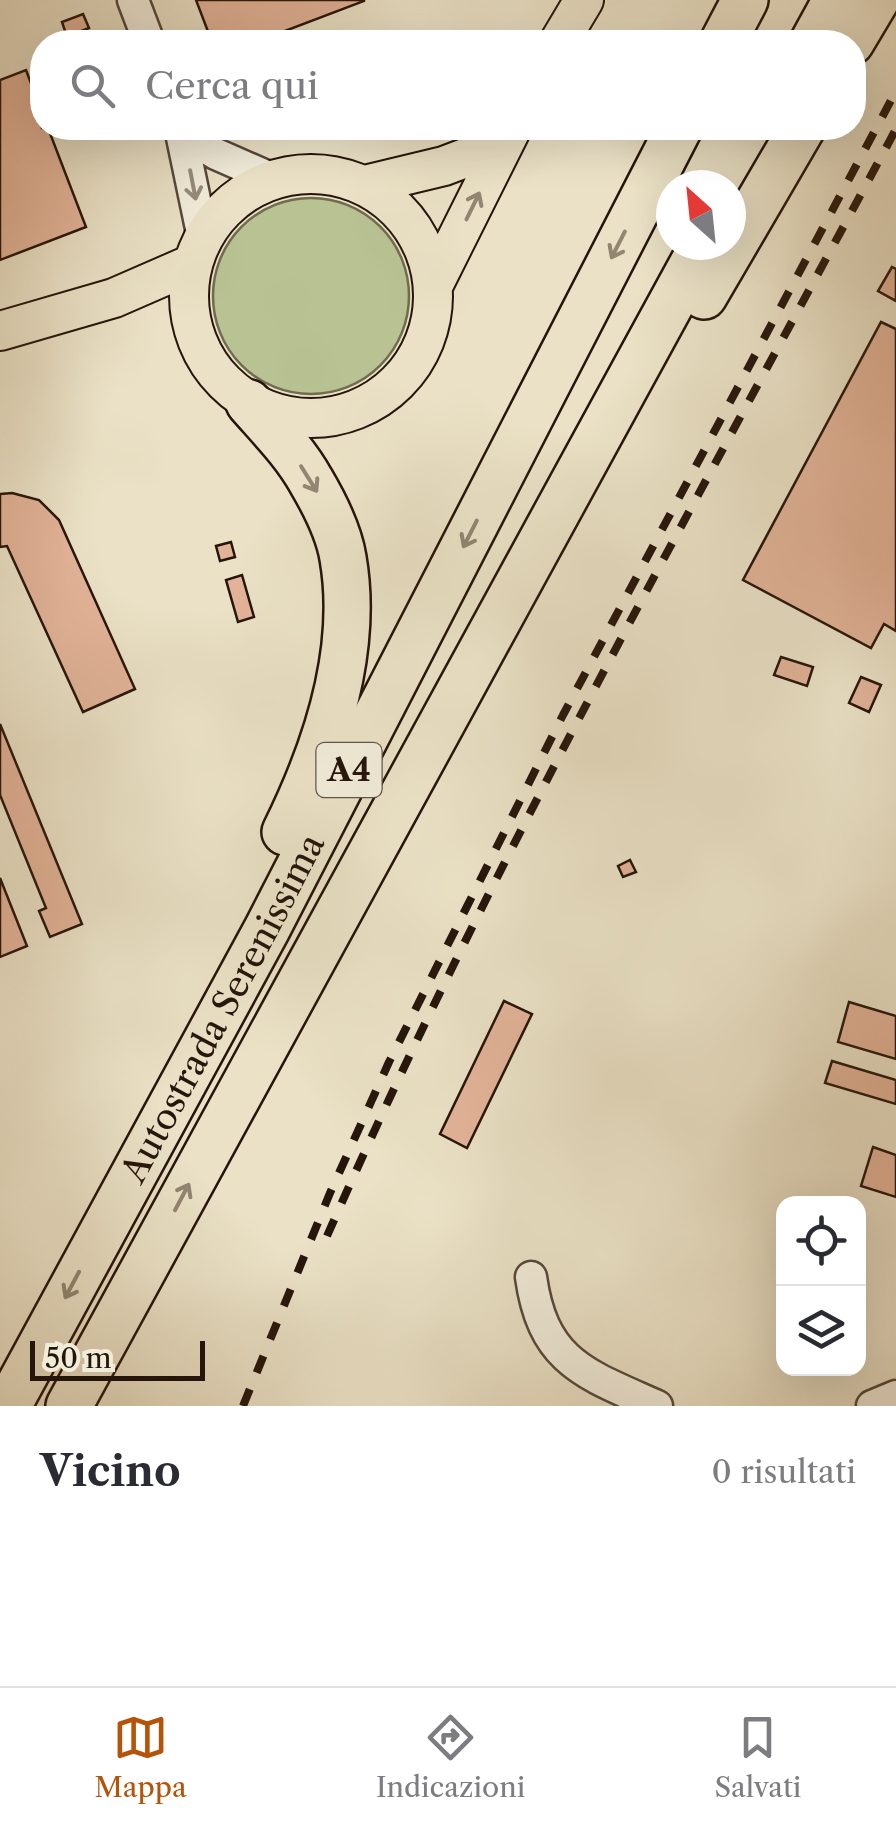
<!DOCTYPE html>
<html lang="it">
<style>
:root{--surface:#fff;--page:#f2f2f3;--text:#2b2b33;--muted:#7c7c81;--line:#e1e1e2;--accent:#b45309}
body{margin:0;font-family:"Libre Caslon Text",serif;background:var(--page);color:var(--text)}
.controls{position:absolute;right:30px;bottom:30px;display:grid;overflow:hidden;border-radius:20px;box-shadow:0 10px 40px #0002}
.controls button{width:90px;height:90px;display:grid;place-items:center;padding:0;border:0;border-bottom:2px solid var(--line);background:var(--surface);color:var(--text);font:50px sans-serif}
.compass{position:absolute;left:656px;top:170px;width:90px;height:90px;border-radius:50%;background:var(--surface);box-shadow:0 10px 40px #0002;rotate:333deg}
.scale{position:absolute;left:30px;bottom:25px;width:175px;box-sizing:border-box;padding-left:10px;border:5px solid #26150b;border-top:0;font-size:28px;line-height:35px;white-space:nowrap;color:#26150b;-webkit-text-stroke:8px #f1ecda;paint-order:stroke}
.list{margin:0;padding:0;list-style:none}
h2{display:flex;justify-content:space-between;align-items:center;height:130px;margin:0;padding:0 40px;font-size:42px}
h2 small{font-size:32px;font-weight:400;color:var(--muted)}
.icon{flex:none;width:55px;height:55px;fill:none;stroke:currentColor;stroke-width:2;stroke-linecap:round;stroke-linejoin:round}
.map{position:relative;flex:none;width:896px;height:1406px;overflow:hidden}
.search{position:absolute;background:var(--surface);box-shadow:0 10px 40px #0002;left:30px;right:30px;top:30px;height:110px;display:flex;align-items:center;gap:25px;box-sizing:border-box;padding:0 35px;border-radius:40px;color:var(--muted);font-size:38px}
.sheet{height:280px;background:var(--surface)}
nav{display:flex;justify-content:space-around;align-items:center;box-sizing:border-box;height:140px;border-top:2px solid var(--line);background:var(--surface);font-size:28px;color:var(--muted)}
nav a{display:grid;justify-items:center;gap:5px}
nav .on{color:var(--accent)}
.map>svg:first-child{display:block}
</style>
<div class="map">
<svg width="896" height="1406" viewBox="0 0 896 1406">
<rect width="100%" height="100%" fill="#eae1c6"/>
<filter id="stains"><feTurbulence type="fractalNoise" baseFrequency=".002" numOctaves="4"/><feColorMatrix values="0 0 0 0 .2 0 0 0 0 .09 0 0 0 0 .02 0 0 0 .5 -.17"/></filter>
<radialGradient id="worn" r=".72"><stop offset=".6" stop-color="#630" stop-opacity="0"/><stop offset="1" stop-color="#630" stop-opacity=".3"/></radialGradient>
<!-- green -->
<path fill="#b8c293" stroke="#6f6c4f" stroke-width="2.5" d="M213 296a98 98 0 1 1 196 0a98 98 0 1 1-196 0Z"/>
<!-- building -->
<path fill="#e2b398" stroke="#26150b" stroke-width="2.5" d="M196,0H364V1L256,42H212Z
M83,14L89,28L67,37L62,22Z
M26,70L42,113V128H48L86,227L0,260V80Z
M892,267L896,269V301L878,291Z
M881,322L896,329V631L884,624L871,648L743,580Z
M12,493L39,500L59,520L135,689L83,712L7,546L0,547V494Z
M231,542L235,557L220,561L216,546Z
M242,575L254,617L238,622L226,580Z
M781,657L813,667L807,686L774,675Z
M861,677L881,685L869,712L849,703Z
M0,724L82,924L50,937L39,911L46,908L0,795Z
M630,860L636,872L623,877L618,866Z
M0,878L27,946L0,957Z
M504,1001L532,1014L467,1148L440,1134Z
M849,1002L896,1016V1059L838,1042Z
M832,1061L896,1080V1104L825,1083Z
M873,1147L896,1155V1197L861,1186Z"/>
<g fill="none" stroke-linecap="round" stroke-linejoin="round">
<!-- minor casing -->
<g stroke="#57483a" stroke-width="35">
<path id="minor" d="M133,0L149,42
M180,128L203,238
M182,133L216,154L273,179
M531,1277C543,1363 586,1374 657,1406
M872,1406L896,1396"/>
</g>
<!-- major casing -->
<g stroke="#26150b" stroke-width="42">
<path id="major" d="M559,42L584,0
M189 296a122 122 0 1 1 244 0a122 122 0 1 1-244 0Z
M365,185L444,166L473,155L502,128
M434,284L512,128
M0,331L114,298L192,264"/>
</g>
<!-- highway casing -->
<g stroke="#26150b" stroke-width="50">
<g id="highway">
<path d="M723,42L745,0"/>
<path d="M813,42L836,0"/>
<path d="M851,42L876,0"/>
<path d="M704,296L802,128"/>
<path d="M249,403C270,427 295,452 311,481C324,503 339,533 343,558C359,650 325,751 285,832"/>
<path id="s1" d="M8,1406L267,929L679,128"/>
<path d="M69,1406L703,245"/>
</g>
</g>
<!-- minor -->
<use href="#minor" stroke="#f1ecda" stroke-width="30"/>
<!-- major -->
<use href="#major" stroke="#eae1c6" stroke-width="38"/>
<!-- highway -->
<use href="#highway" stroke="#eae1c6" stroke-width="45"/>
<!-- rail -->
<path stroke="#26150b" stroke-width="8" stroke-dasharray="18 18" stroke-linecap="butt" d="M327,1236C494,856 700,495 896,129
M243,1406L330,1193L389,1062L563,715L896,91"/>
</g>
<!-- one-way arrows -->
<defs><path id="oneway-shaft" d="M-6 0H5M1.5-3L5.5 0L1.5 3" fill="none" stroke-width="1.6" stroke-linecap="round" stroke-linejoin="round" transform="scale(2.5)"/></defs>
<use stroke="#968b7d" href="#oneway-shaft" transform="translate(193 185) rotate(79)"/>
<g stroke="#928572">
<use href="#oneway-shaft" transform="translate(473 206) rotate(-64)"/>
<use href="#oneway-shaft" transform="translate(618 245) rotate(117)"/>
<use href="#oneway-shaft" transform="translate(309 479) rotate(58)"/>
<use href="#oneway-shaft" transform="translate(470 534) rotate(117)"/>
<use href="#oneway-shaft" transform="translate(182 1197) rotate(-62)"/>
<use href="#oneway-shaft" transform="translate(72 1285) rotate(118)"/>
</g>
<g text-anchor="middle" stroke-width="8" stroke-linejoin="round" paint-order="stroke">
<!-- shield labels -->
<rect fill="#f1ecda" stroke="#635649" stroke-width="2.5" x="316.5" y="743" width="65" height="54" rx="8"/>
<g font-size="32" font-weight="bold" fill="#26150b">
<text x="349" y="781">A4</text>
</g>
<!-- street labels -->
<g font-size="35" fill="#26150b" stroke="#f1ecda">
<text dy="12" stroke="none"><textPath href="#s1" startOffset="452">Autostrada Serenissima</textPath></text>
</g>
</g>
<rect width="100%" height="100%" filter="url(#stains)"/>
<rect width="100%" height="100%" fill="url(#worn)"/>
</svg>
<div class="controls">
<button><svg class="icon" aria-label="locate" viewBox="0 0 24 24"><circle cx="12" cy="12" r="6"/><path d="M12 2v4M12 18v4M2 12h4M18 12h4"/></svg></button>
<button><svg class="icon" aria-label="layers" viewBox="0 0 24 24"><path d="M12 4l9 5-9 5-9-5zM3 14l9 5 9-5"/></svg></button>
</div>
<svg class="compass" viewBox="-18 -18 36 36"><path d="M0-13l5 13h-10z" fill="#e53935"/><path d="M0 13l5-13h-10z" fill="#7c7c81"/></svg>
<div class="scale">50 m</div>
<div class="search"><svg class="icon" aria-label="search" viewBox="0 0 24 24"><circle cx="10" cy="10" r="6"/><path d="M15 15l6 6"/></svg>Cerca qui</div>
</div>
<section class="sheet">
<h2>Vicino<small>0 risultati</small></h2>
<ul class="list">
</ul>
</section>
<nav>
<a class="on"><svg class="icon" aria-label="map" viewBox="0 0 24 24"><path d="M3 6l6-2 6 2 6-2v14l-6 2-6-2-6 2zM9 4v14M15 6v14"/></svg>Mappa</a>
<a><svg class="icon" aria-label="directions" viewBox="0 0 24 24"><path d="M12 3l9 9-9 9-9-9zM9 14v-3h6M13 9l2 2-2 2"/></svg>Indicazioni</a>
<a><svg class="icon" aria-label="saved" viewBox="0 0 24 24"><path d="M7 4h10v16l-5-4-5 4z"/></svg>Salvati</a>
</nav>
